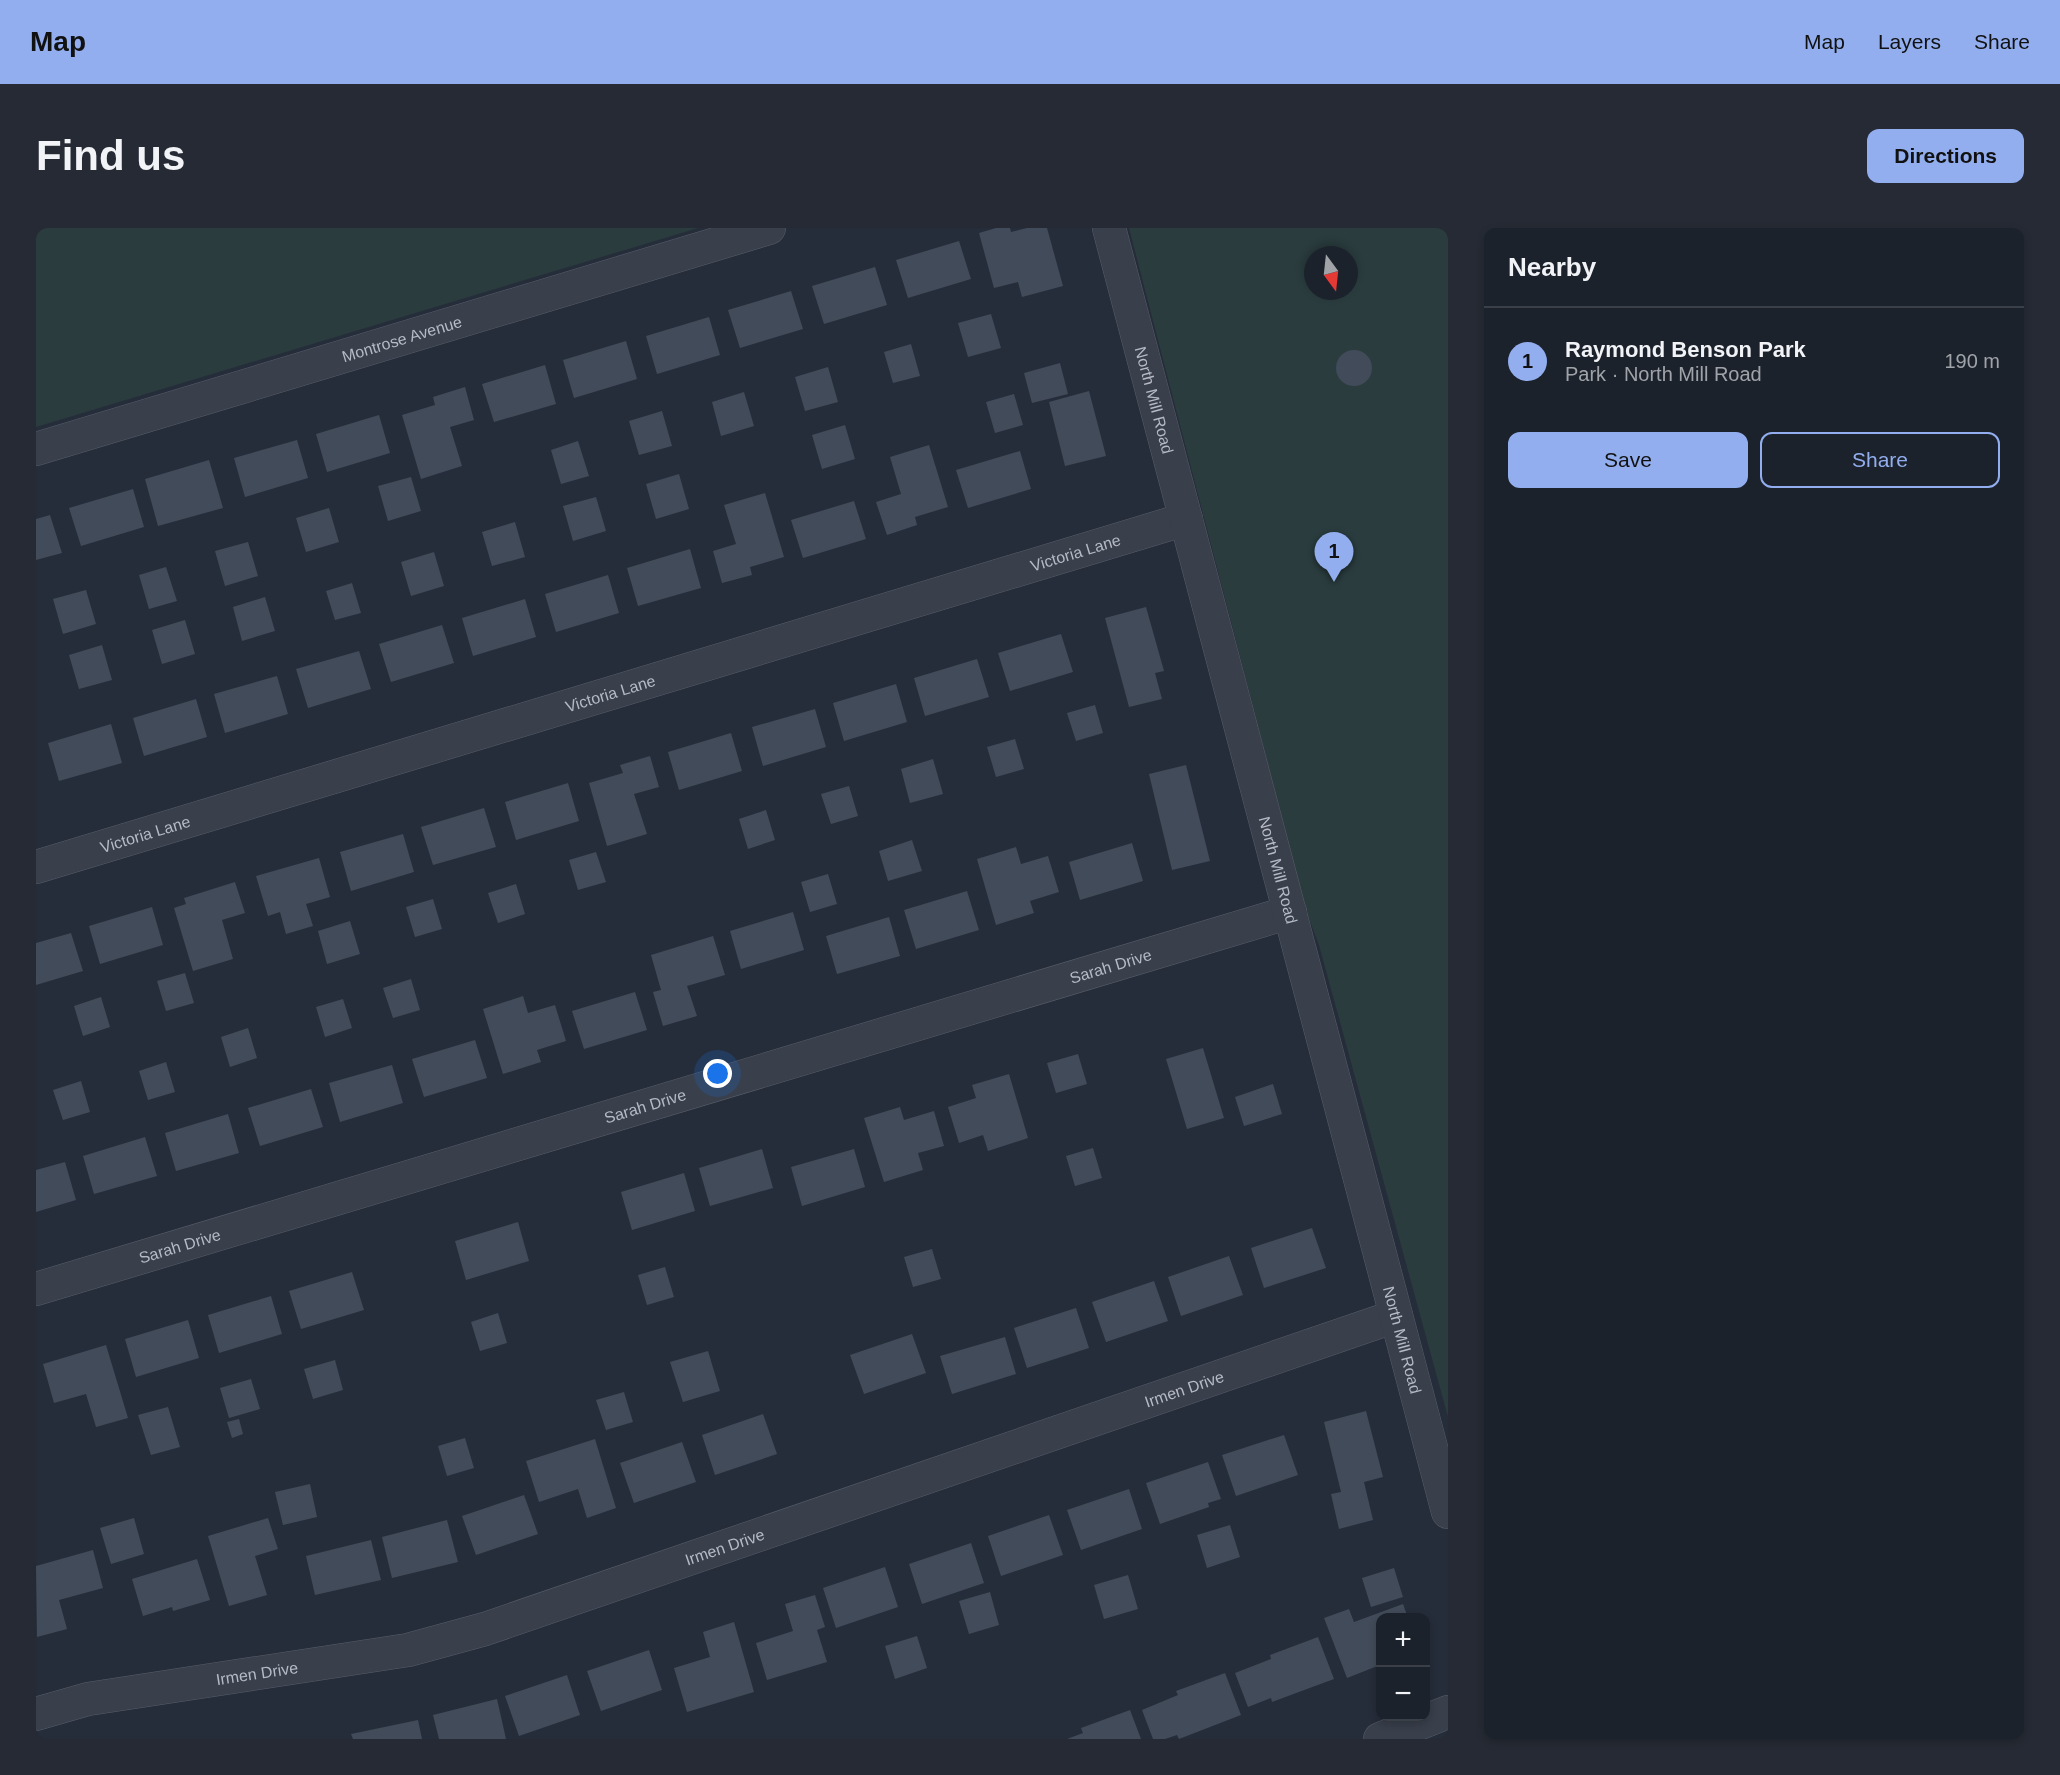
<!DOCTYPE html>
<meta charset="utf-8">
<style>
:root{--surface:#1c222c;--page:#252a34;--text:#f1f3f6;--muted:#a0a4a9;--line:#3a3f48;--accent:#92aeee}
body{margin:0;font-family:Arial,sans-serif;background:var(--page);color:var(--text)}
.controls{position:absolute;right:18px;bottom:18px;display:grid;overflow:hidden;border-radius:12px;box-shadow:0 3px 9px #0003}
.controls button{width:54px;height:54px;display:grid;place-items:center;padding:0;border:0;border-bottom:2px solid var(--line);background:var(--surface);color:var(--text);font:30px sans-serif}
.compass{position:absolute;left:1268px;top:18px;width:54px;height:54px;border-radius:50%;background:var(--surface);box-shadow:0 3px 9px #0003;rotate:165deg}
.you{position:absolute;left:682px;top:846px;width:21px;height:21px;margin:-15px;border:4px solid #fff;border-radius:50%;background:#1a73e8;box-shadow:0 0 0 9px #1a73e833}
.badge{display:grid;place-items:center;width:39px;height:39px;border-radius:50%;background:var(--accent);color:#111;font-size:20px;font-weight:700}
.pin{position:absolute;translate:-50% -50px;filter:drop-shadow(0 2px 3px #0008)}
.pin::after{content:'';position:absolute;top:32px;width:21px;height:18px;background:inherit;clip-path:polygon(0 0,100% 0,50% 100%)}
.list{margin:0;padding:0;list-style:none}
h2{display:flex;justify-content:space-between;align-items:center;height:78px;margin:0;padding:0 24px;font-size:26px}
h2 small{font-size:20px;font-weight:400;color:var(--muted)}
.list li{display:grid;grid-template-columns:39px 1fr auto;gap:18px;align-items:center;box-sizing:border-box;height:108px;padding:0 24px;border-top:2px solid var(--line)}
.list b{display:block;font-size:22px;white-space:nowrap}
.list p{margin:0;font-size:20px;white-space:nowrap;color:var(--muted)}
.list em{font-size:20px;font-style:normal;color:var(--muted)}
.actions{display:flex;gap:12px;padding:18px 24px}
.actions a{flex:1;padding:14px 0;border:2px solid var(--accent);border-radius:12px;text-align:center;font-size:21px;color:var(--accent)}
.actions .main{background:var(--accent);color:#111}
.map{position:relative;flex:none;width:1412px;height:1511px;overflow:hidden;border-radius:12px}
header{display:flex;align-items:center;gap:36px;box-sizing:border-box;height:84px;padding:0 30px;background:var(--accent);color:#111}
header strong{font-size:28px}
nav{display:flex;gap:33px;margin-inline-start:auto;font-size:21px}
.intro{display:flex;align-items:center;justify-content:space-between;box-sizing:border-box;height:144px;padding:0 36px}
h1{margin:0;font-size:42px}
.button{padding:15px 27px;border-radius:12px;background:var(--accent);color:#111;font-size:21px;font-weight:700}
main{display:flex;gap:36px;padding:0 36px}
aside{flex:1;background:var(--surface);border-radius:12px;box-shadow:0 3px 9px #0003}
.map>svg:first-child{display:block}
</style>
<header>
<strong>Map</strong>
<nav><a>Map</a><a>Layers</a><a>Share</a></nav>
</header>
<div class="intro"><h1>Find us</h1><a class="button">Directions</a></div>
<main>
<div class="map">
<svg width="1412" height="1511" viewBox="0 0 1412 1511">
<rect width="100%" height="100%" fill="#262d3a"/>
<!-- green -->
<path fill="#2a3c3e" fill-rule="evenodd" d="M0,0H662L0,199Z
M1093,0H1412V1189L1283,717L1270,683ZM1277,27H1313V63H1277Z"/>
<!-- building -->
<path fill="#424b59" d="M960,0H974L975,4L991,0H1011L1027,58L986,69L982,54L958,60L943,5Z
M923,13L935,51L872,70L860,32Z
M839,39L851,77L788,96L776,58Z
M755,63L767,101L704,120L692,82Z
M955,86L965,120L932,129L922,95Z
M673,89L684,127L621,146L610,108Z
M590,113L601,151L538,170L527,132Z
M875,116L884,148L857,155L848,124Z
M1300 140a18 18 0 1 1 36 0a18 18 0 1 1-36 0Z
M1024,135L1032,166L996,175L988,145Z
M509,137L520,176L458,194L446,156Z
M792,139L802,174L769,183L759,149Z
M429,159L438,192L414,199L426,238L385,251L366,187L399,177L397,169Z
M1053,163L1070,228L1029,238L1013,174Z
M708,164L718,198L685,208L676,174Z
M978,166L987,197L959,205L950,174Z
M626,183L636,218L603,227L593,193Z
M343,187L354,225L291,244L280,206Z
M809,197L819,231L786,241L776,207Z
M261,212L272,250L209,269L198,230Z
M542,213L553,248L525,256L515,222Z
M893,217L912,279L879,289L881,297L851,307L840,274L865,266L854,229Z
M984,223L995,261L932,280L920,242Z
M173,232L187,280L122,298L109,251Z
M643,246L653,281L620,291L610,256Z
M375,249L385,283L352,293L342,258Z
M97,261L108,299L45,318L33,280Z
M729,265L748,329L714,339L716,347L686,355L677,323L700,316L688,277Z
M560,269L570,303L537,313L527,278Z
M818,273L830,311L767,330L755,292Z
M293,280L303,314L270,324L260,290Z
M14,287L26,325L0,332V291Z
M479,294L489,329L456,338L446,304Z
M212,314L222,348L189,358L179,323Z
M654,321L665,360L602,378L591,340Z
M398,324L408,358L375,368L365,334Z
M130,339L141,373L113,381L103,347Z
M572,347L583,385L520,404L509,366Z
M316,355L325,385L299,392L290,363Z
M50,362L60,396L27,406L17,371Z
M229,369L239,403L206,413L197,379Z
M489,371L500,409L437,428L426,390Z
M1110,379L1128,443L1119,445L1126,471L1093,479L1069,390Z
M149,392L159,426L126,436L116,402Z
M406,397L418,435L355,454L343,416Z
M1025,406L1037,444L974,463L962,425Z
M66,417L76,452L43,461L33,427Z
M323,423L335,461L272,480L260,441Z
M941,431L953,469L889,488L878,450Z
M241,448L252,486L189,505L178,466Z
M860,456L871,494L808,513L797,475Z
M160,471L171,509L108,528L97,490Z
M1059,477L1067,505L1040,513L1031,485Z
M779,481L790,519L727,538L716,499Z
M75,496L86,535L23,553L12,515Z
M695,505L706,543L643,562L632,524Z
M979,511L988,541L960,549L951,519Z
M614,528L623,559L598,566L611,606L571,618L553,555L587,545L584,537Z
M897,531L907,566L874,575L865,541Z
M1150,537L1174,633L1136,642L1113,546Z
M532,555L543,593L480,612L469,574Z
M813,558L822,588L795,596L785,566Z
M448,580L460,619L397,637L385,599Z
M730,582L739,612L712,621L703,591Z
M367,606L378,644L315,663L304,624Z
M876,612L886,643L852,653L843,623Z
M1096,615L1107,653L1044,672L1033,634Z
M980,619L985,636L1012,628L1023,664L994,673L998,685L960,697L941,631Z
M560,624L570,654L542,662L533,632Z
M283,630L294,669L270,676L277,698L250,706L244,684L232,688L220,648Z
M792,646L801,676L774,684L765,654Z
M199,654L209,685L186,692L197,731L157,743L138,680L150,676L148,670Z
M480,656L489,686L462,695L452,665Z
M931,663L943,702L880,721L868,682Z
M397,671L406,701L379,709L370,679Z
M116,679L127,717L64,736L53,698Z
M757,684L768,722L705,741L694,703Z
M853,689L864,728L801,746L790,708Z
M314,693L324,726L291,736L282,703Z
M35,705L47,743L0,757V715Z
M677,708L689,747L651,758L661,788L627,798L617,764L625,762L615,727Z
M149,745L158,775L130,783L121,753Z
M375,751L384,782L357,790L347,760Z
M599,764L611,802L548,821L536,783Z
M487,768L492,785L519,777L530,813L501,822L505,834L467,846L447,781Z
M65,769L74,799L47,808L38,778Z
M307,771L316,800L289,809L280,779Z
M212,800L221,830L194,839L185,809Z
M439,812L451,850L388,869L376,831Z
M1167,820L1188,890L1151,901L1130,831Z
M1042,826L1051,856L1020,865L1011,835Z
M130,834L139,864L112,872L103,843Z
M356,837L367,875L304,894L293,855Z
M973,846L992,910L952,923L947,907L923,915L912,879L940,870L936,857Z
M45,853L54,884L27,892L17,862Z
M1237,856L1246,886L1208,898L1199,869Z
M275,861L287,899L224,918L212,880Z
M864,879L868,892L898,883L908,918L882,925L887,942L848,954L828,890Z
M192,886L203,925L140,943L129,905Z
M109,909L121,948L58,966L47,928Z
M1057,920L1066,950L1039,958L1030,928Z
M726,921L737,960L674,978L663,940Z
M818,921L829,959L766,978L755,939Z
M29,934L40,972L0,984V942Z
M648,945L659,983L596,1002L585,964Z
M482,994L493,1033L430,1052L419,1013Z
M1276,1000L1290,1040L1228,1060L1215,1020Z
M896,1021L905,1051L877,1059L868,1029Z
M1193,1028L1207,1067L1145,1088L1132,1049Z
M629,1039L638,1069L611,1077L602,1047Z
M316,1044L328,1082L265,1101L253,1063Z
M1118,1053L1132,1093L1070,1114L1056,1074Z
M235,1068L246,1106L183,1125L172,1087Z
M1040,1080L1053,1120L991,1140L978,1100Z
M462,1085L471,1115L444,1123L435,1094Z
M152,1092L163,1130L100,1149L89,1111Z
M876,1106L890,1145L828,1166L814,1127Z
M969,1109L980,1146L916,1166L904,1128Z
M70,1117L92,1190L60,1199L50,1166L18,1175L7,1136Z
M672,1123L684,1163L647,1174L634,1134Z
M299,1132L307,1162L277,1171L268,1141Z
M215,1151L224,1181L193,1190L184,1160Z
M588,1164L597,1194L570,1202L560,1172Z
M132,1179L144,1219L115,1227L102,1187Z
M1330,1183L1347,1249L1328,1254L1337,1292L1303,1301L1295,1266L1305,1264L1288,1194Z
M727,1186L741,1226L679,1247L666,1207Z
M203,1191L207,1206L196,1210L191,1194Z
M1248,1207L1262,1247L1200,1268L1186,1227Z
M429,1210L438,1240L411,1248L402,1218Z
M559,1211L580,1280L551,1290L542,1261L503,1274L490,1233Z
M646,1214L660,1254L598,1275L584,1235Z
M1172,1234L1185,1271L1172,1275L1173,1279L1124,1296L1110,1255Z
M274,1256L281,1289L247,1297L239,1264Z
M1093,1261L1106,1301L1045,1322L1031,1282Z
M488,1267L502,1306L440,1327L426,1288Z
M1013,1287L1027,1327L965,1348L952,1308Z
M98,1290L108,1326L75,1336L64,1300Z
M232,1290L242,1321L219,1328L231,1367L193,1378L172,1308Z
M411,1292L422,1334L356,1350L346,1309Z
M1194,1297L1204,1329L1171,1340L1161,1307Z
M335,1312L345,1352L279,1367L270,1328Z
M935,1315L948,1355L886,1376L873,1336Z
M57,1322L67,1360L23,1372L31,1401L1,1409L0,1338Z
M161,1331L174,1372L137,1383L136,1379L107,1388L96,1351Z
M849,1339L862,1379L800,1400L787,1360Z
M1358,1340L1367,1369L1335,1379L1326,1350Z
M1092,1347L1102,1381L1068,1391L1058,1357Z
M954,1364L963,1397L933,1406L923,1373Z
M779,1367L789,1399L781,1402L791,1434L731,1452L720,1415L757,1403L749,1376Z
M1367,1376L1372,1390H1344V1428L1343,1429L1344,1437L1311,1450L1288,1390L1313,1381L1318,1394Z
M698,1394L718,1464L651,1484L638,1440L674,1429L667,1404Z
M881,1408L891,1440L859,1451L849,1418Z
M1282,1409L1298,1451L1236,1474L1235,1470L1212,1479L1199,1445L1235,1431L1234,1427Z
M613,1422L626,1462L565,1483L551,1443Z
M1189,1445L1205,1487L1143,1511L1141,1507L1129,1511H1117L1106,1482L1142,1467L1140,1463Z
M531,1447L544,1487L483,1508L469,1468Z
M461,1471L470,1511H403L397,1487Z
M1094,1482L1105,1511H1031L1047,1505L1045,1500Z
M382,1492L386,1511H317L315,1506Z"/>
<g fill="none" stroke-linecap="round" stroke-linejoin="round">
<!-- minor casing -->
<g stroke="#575d69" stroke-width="34">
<g id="minor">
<path id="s1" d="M0,221L733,0"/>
<path id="s2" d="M0,639L1150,291"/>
<path id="s3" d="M0,1061L1254,684"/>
<path id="s4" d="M0,1486L52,1471L372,1422L449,1401L1360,1088"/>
<path d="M1344,1511L1412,1484"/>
</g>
</g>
<!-- tertiary casing -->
<g stroke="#575d69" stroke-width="34">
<g id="tertiary">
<path id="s5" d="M1073,0L1412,1284"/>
</g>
</g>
<!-- minor -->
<use href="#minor" stroke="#393f4b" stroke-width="33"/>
<!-- tertiary -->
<use href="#tertiary" stroke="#393f4b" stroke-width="33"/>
</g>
<g text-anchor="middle" stroke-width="6" stroke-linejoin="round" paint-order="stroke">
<!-- street labels -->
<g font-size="16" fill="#b5bac6" stroke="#1e2430">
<text dy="6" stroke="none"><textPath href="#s1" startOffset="382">Montrose Avenue</textPath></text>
<text dy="6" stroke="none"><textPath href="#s5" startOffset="178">North Mill Road</textPath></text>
<text dy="6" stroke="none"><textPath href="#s2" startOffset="1086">Victoria Lane</textPath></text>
<text dy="6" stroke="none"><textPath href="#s2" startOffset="600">Victoria Lane</textPath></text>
<text dy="6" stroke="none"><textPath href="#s2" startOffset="114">Victoria Lane</textPath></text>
<text dy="6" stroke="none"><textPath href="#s5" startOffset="664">North Mill Road</textPath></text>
<text dy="6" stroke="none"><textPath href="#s3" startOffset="1122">Sarah Drive</textPath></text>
<text dy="6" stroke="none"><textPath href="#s3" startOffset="636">Sarah Drive</textPath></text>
<text dy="6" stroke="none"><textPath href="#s3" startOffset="150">Sarah Drive</textPath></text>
<text dy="6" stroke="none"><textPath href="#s5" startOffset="1150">North Mill Road</textPath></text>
<text dy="6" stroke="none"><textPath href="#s4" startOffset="1197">Irmen Drive</textPath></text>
<text dy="6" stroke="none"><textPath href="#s4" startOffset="711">Irmen Drive</textPath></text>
<text dy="6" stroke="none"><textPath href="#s4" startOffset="225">Irmen Drive</textPath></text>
</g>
</g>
</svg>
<div class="controls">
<button>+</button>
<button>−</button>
</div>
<svg class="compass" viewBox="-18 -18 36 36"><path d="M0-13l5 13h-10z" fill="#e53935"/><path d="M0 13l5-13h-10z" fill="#a0a4a9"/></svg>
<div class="you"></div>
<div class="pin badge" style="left:1298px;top:354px">1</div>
</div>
<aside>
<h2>Nearby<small></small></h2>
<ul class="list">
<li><span class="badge">1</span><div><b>Raymond Benson Park</b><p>Park · North Mill Road</p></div><em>190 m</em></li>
</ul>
<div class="actions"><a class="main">Save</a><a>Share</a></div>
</aside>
</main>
